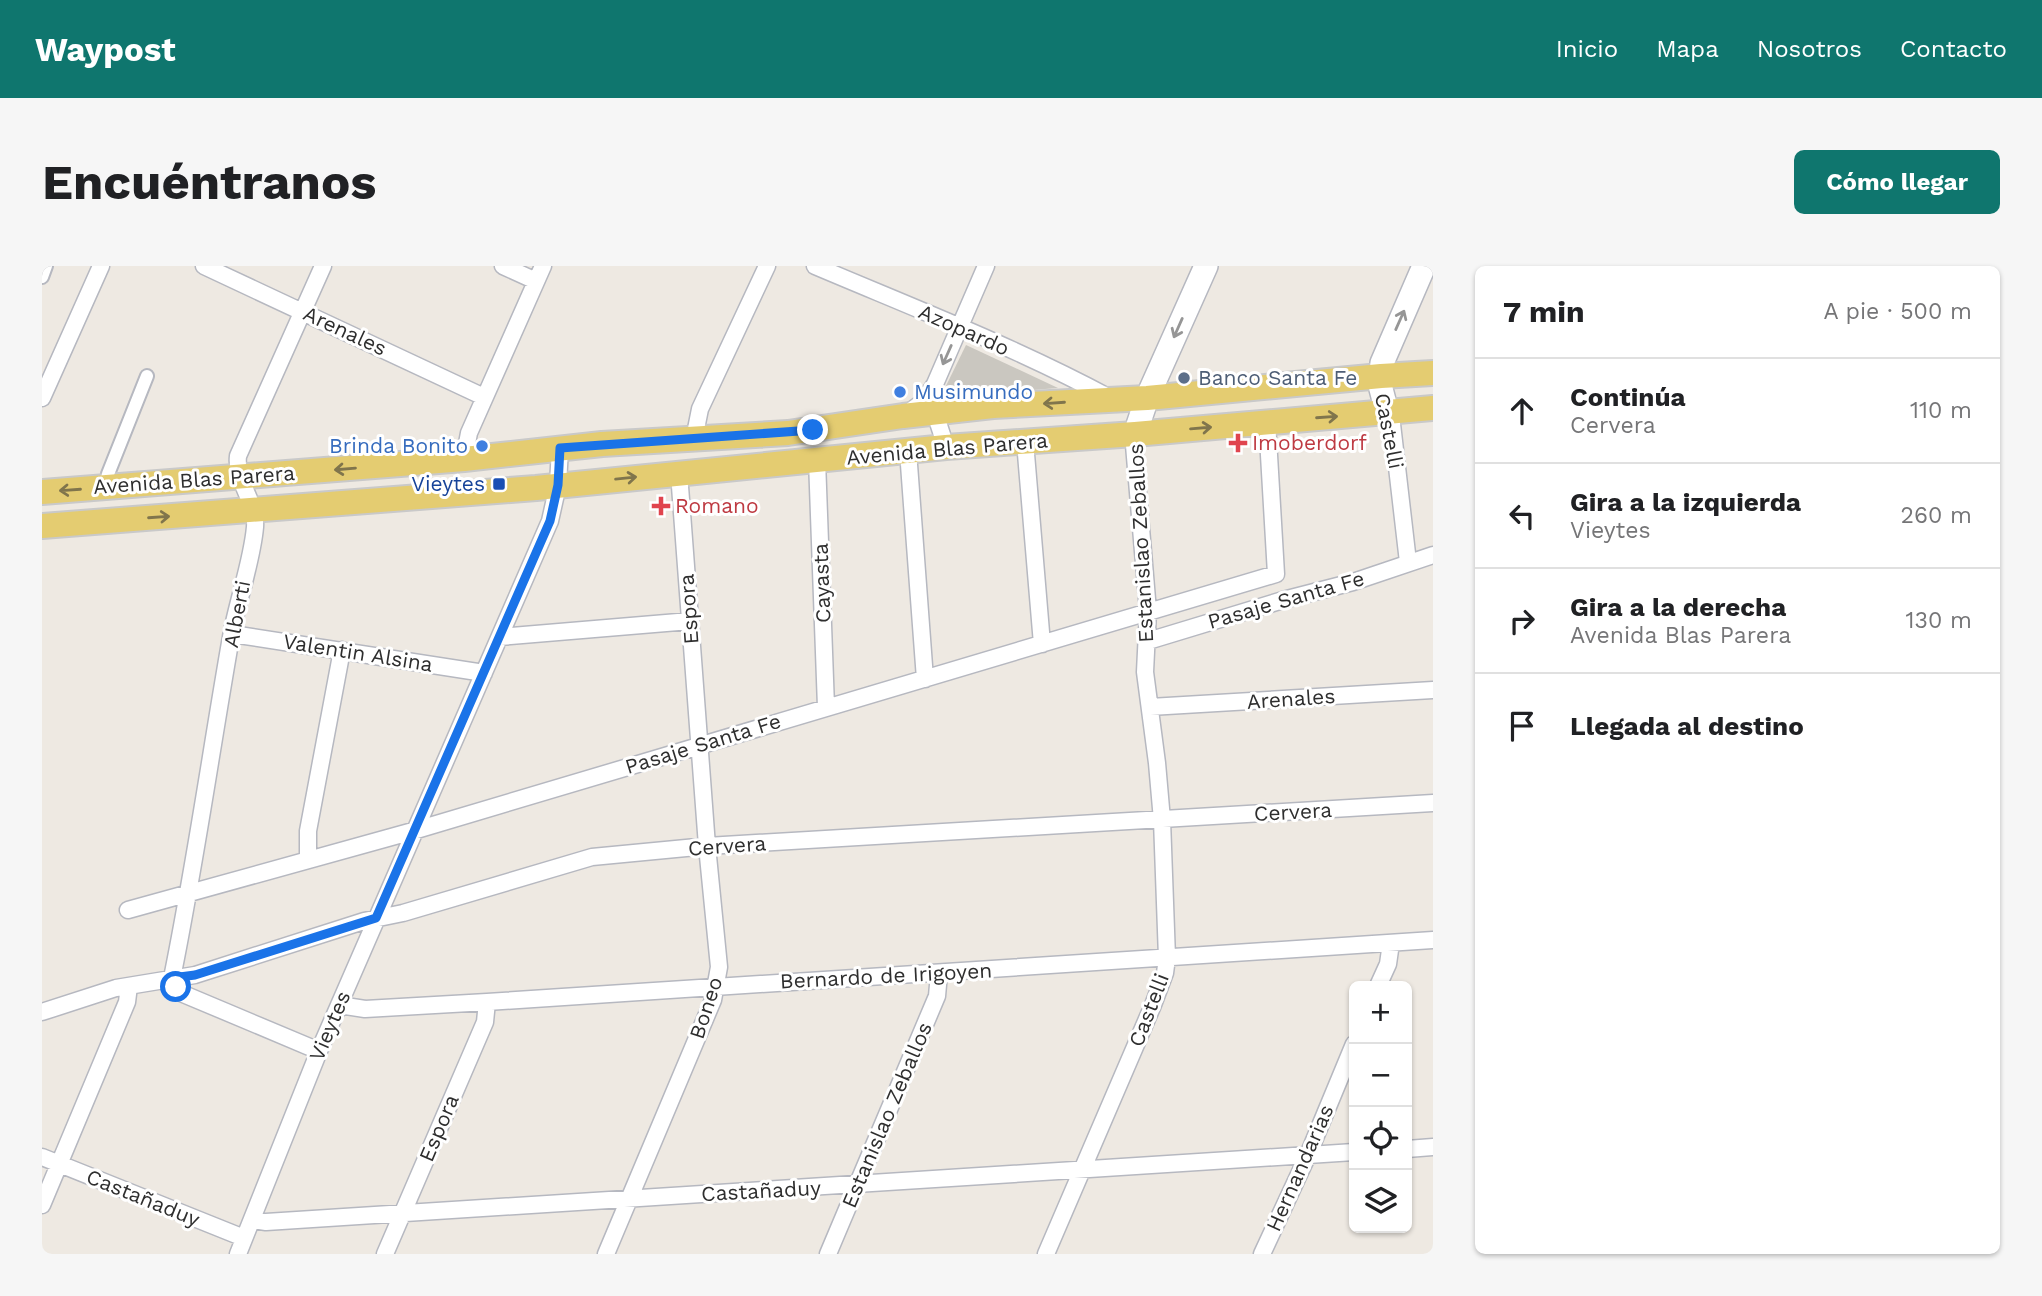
<!DOCTYPE html>
<html lang="es">
<meta charset="utf-8">
<style>
:root{--surface:#fff;--page:#f6f6f6;--text:#202124;--muted:#757577;--line:#e0e0e0;--accent:#0f766e}
body{margin:0;font-family:"Work Sans",sans-serif;background:var(--page);color:var(--text)}
.controls{position:absolute;right:21px;bottom:21px;display:grid;overflow:hidden;border-radius:10px;box-shadow:0 2px 5px #0004}
.controls button{width:63px;height:63px;display:grid;place-items:center;padding:0;border:0;border-bottom:2px solid var(--line);background:var(--surface);color:var(--text);font:35px sans-serif}
.stop{position:absolute;width:21px;height:21px;margin:-16px;border:5px solid #1a73e8;border-radius:50%;background:#fff}
.stop.end{background:#1a73e8;border-color:#fff;box-shadow:0 2px 7px #0008}
.list{margin:0;padding:0;list-style:none}
h2{display:flex;justify-content:space-between;align-items:center;height:91px;margin:0;padding:0 28px;font-size:30px}
h2 small{font-size:23px;font-weight:400;color:var(--muted)}
.list li{display:grid;grid-template-columns:46px 1fr auto;gap:21px;align-items:center;box-sizing:border-box;height:105px;padding:0 28px;border-top:2px solid var(--line)}
.list b{display:block;font-size:26px;white-space:nowrap}
.list p{margin:0;font-size:23px;white-space:nowrap;color:var(--muted)}
.list em{font-size:23px;font-style:normal;color:var(--muted)}
.icon{flex:none;width:38px;height:38px;fill:none;stroke:currentColor;stroke-width:2;stroke-linecap:round;stroke-linejoin:round}
.map{position:relative;flex:none;width:1391px;height:988px;overflow:hidden;border-radius:10px}
header{display:flex;align-items:center;gap:42px;box-sizing:border-box;height:98px;padding:0 35px;background:var(--accent);color:#fff}
header strong{font-size:33px}
nav{display:flex;gap:38px;margin-inline-start:auto;font-size:24px}
.intro{display:flex;align-items:center;justify-content:space-between;box-sizing:border-box;height:168px;padding:0 42px}
h1{margin:0;font-size:49px}
.button{padding:18px 32px;border-radius:10px;background:var(--accent);color:#fff;font-size:24px;font-weight:700}
main{display:flex;gap:42px;padding:0 42px}
aside{flex:1;background:var(--surface);border-radius:10px;box-shadow:0 2px 5px #0004}
.map>svg:first-child{display:block}
</style>
<header>
<strong>Waypost</strong>
<nav><a>Inicio</a><a>Mapa</a><a>Nosotros</a><a>Contacto</a></nav>
</header>
<div class="intro"><h1>Encuéntranos</h1><a class="button">Cómo llegar</a></div>
<main>
<div class="map">
<svg width="1391" height="988" viewBox="0 0 1391 988">
<rect width="100%" height="100%" fill="#eee9e2"/>
<!-- building -->
<path fill="#cac7c0" d="M924,79L1016,122L902,131L901,126Z"/>
<g fill="none" stroke-linecap="round" stroke-linejoin="round">
<!-- pedestrian casing -->
<g stroke="#b6b8c0" stroke-width="16">
<path id="pedestrian" d="M0,11L4,0
M63,221L66,208L105,110"/>
</g>
<!-- minor casing -->
<g stroke="#b6b8c0" stroke-width="19">
<path id="minor" d="M162,0L442,131
M461,0L494,15
M773,0C872,42 973,81 1068,132
M0,132L59,0
M890,138L904,181
M1345,146L1350,158L1366,296
M866,147L882,135L893,118L944,0
M652,173L658,143L725,0
M983,176L1000,378
M866,185L883,413
M422,193L427,167L501,0
M775,194L784,441
M190,368L442,407
M458,371L648,355
M1106,375L1241,334L1311,316L1391,289
M1108,441L1391,424
M266,594V565L300,384
M86,644L371,565L1234,308L1225,155
M1336,720L1346,698L1349,677
M297,739L323,743L445,736L1391,674
M0,746L74,722L153,709L322,655L361,647L550,591L665,580L1391,537
M277,785L139,727L130,712C153,599 169,485 189,371C195,336 210,296 213,261C215,236 193,216 196,190L281,0
M1365,883L1391,881
M0,891L202,972
M0,939L85,736L87,720
M210,954L224,956L1312,886
M196,988L277,785L508,255L516,219L518,182
M343,988L443,756L445,736
M564,988L671,734L677,701L665,580L637,207
M786,988L895,730L897,708
M1004,988L1111,739L1123,707L1125,692L1120,554L1115,497L1103,406L1106,345L1092,179L1093,168
M1220,988L1266,889L1312,778"/>
</g>
<!-- secondary casing -->
<g stroke="#b6b8c0" stroke-width="26">
<path id="secondary" d="M1345,146L1338,119L1340,97L1382,0
M1093,168L1105,132L1164,0"/>
</g>
<!-- primary casing -->
<g stroke="#c9c9c9" stroke-width="28">
<path id="primary" d="M0,226L422,193L560,178L746,167L861,150L951,140L1105,132L1339,110L1391,107
M0,260L494,222L904,181L1093,168L1391,142"/>
</g>
<!-- pedestrian -->
<use href="#pedestrian" stroke="#fff" stroke-width="12"/>
<!-- minor -->
<use href="#minor" stroke="#fff" stroke-width="16"/>
<!-- secondary -->
<use href="#secondary" stroke="#fff" stroke-width="23"/>
<!-- primary -->
<use href="#primary" stroke="#e4cc71" stroke-width="24"/>
</g>
<!-- one-way arrows -->
<defs><path id="oneway-shaft" d="M-6 0H5M1.5-3L5.5 0L1.5 3" fill="none" stroke-width="1.6" stroke-linecap="round" stroke-linejoin="round" transform="scale(1.75)"/></defs>
<g stroke="#969696">
<use href="#oneway-shaft" transform="translate(1358 54) rotate(-66)"/>
<use href="#oneway-shaft" transform="translate(1136 62) rotate(114)"/>
<use href="#oneway-shaft" transform="translate(905 89) rotate(114)"/>
</g>
<g stroke="#80754c">
<use href="#oneway-shaft" transform="translate(1012 137) rotate(176)"/>
<use href="#oneway-shaft" transform="translate(1285 151) rotate(-4)"/>
<use href="#oneway-shaft" transform="translate(1159 162) rotate(-5)"/>
<use href="#oneway-shaft" transform="translate(303 203) rotate(175)"/>
<use href="#oneway-shaft" transform="translate(584 212) rotate(-6)"/>
<use href="#oneway-shaft" transform="translate(28 224) rotate(176)"/>
<use href="#oneway-shaft" transform="translate(117 251) rotate(-4)"/>
</g>
<g fill="none" stroke-linecap="round" stroke-linejoin="round">
<!-- route -->
<path stroke="#1a73e8" stroke-width="9" d="M134,721L130,712L153,709L334,652L508,255L516,219L518,182L771,164"/>
</g>
<!-- markers -->
<circle fill="#5c6f8a" stroke="#fff" stroke-width="2.5" cx="1142" cy="112" r="7"/>
<g fill="#3f7fe0" stroke="#fff" stroke-width="2.5">
<circle cx="858" cy="126" r="7"/>
<circle cx="440" cy="180" r="7"/>
</g>
<g fill="#e0444e" stroke="#fff" stroke-width="2.5">
<path d="M1192.5 166.5h7v7h7v7h-7v7h-7v-7h-7v-7h7z"/>
<path d="M615.5 229.5h7v7h7v7h-7v7h-7v-7h-7v-7h7z"/>
</g>
<rect fill="#1a4fb4" stroke="#fff" stroke-width="2.5" x="450" y="211" width="14" height="14" rx="3.5"/>
<g text-anchor="middle" stroke-width="6" stroke-linejoin="round" paint-order="stroke">
<!-- street labels -->
<g font-size="21" fill="#2e2e2e" stroke="#fff">
<text transform="translate(922 64) rotate(24)" y="7">Azopardo</text>
<text transform="translate(303 65) rotate(25)" y="7">Arenales</text>
<text transform="translate(1347 165) rotate(79)" y="7">Castelli</text>
<text transform="translate(905 183) rotate(-5)" y="7">Avenida Blas Parera</text>
<text transform="translate(152 214) rotate(-4)" y="7">Avenida Blas Parera</text>
<text transform="translate(1099 277) rotate(-93)" y="7">Estanislao Zeballos</text>
<text transform="translate(780 317) rotate(-92)" y="7">Cayasta</text>
<text transform="translate(1244 334) rotate(-16)" y="7">Pasaje Santa Fe</text>
<text transform="translate(647 343) rotate(-94)" y="7">Espora</text>
<text transform="translate(195 348) rotate(-79)" y="7">Alberti</text>
<text transform="translate(316 387) rotate(9)" y="7">Valentin Alsina</text>
<text transform="translate(1249 433) rotate(-4)" y="7">Arenales</text>
<text transform="translate(661 478) rotate(-17)" y="7">Pasaje Santa Fe</text>
<text transform="translate(1251 546) rotate(-3)" y="7">Cervera</text>
<text transform="translate(685 580) rotate(-4)" y="7">Cervera</text>
<text transform="translate(844 710) rotate(-3)" y="7">Bernardo de Irigoyen</text>
<text transform="translate(664 742) rotate(-72)" y="7">Boneo</text>
<text transform="translate(1107 744) rotate(-69)" y="7">Castelli</text>
<text transform="translate(288 760) rotate(-67)" y="7">Vieytes</text>
<text transform="translate(845 849) rotate(-67)" y="7">Estanislao Zeballos</text>
<text transform="translate(397 862) rotate(-67)" y="7">Espora</text>
<text transform="translate(1258 902) rotate(-66)" y="7">Hernandarias</text>
<text transform="translate(719 925) rotate(-3)" y="7">Castañaduy</text>
<text transform="translate(101 932) rotate(22)" y="7">Castañaduy</text>
</g>
<!-- service labels -->
<g font-size="21" fill="#4e5e75" stroke="#fff" text-anchor="start">
<text x="1156" y="119">Banco Santa Fe</text>
</g>
<!-- shop labels -->
<g font-size="21" fill="#366cbe" stroke="#fff" text-anchor="start">
<text x="872" y="133">Musimundo</text>
<text x="426" y="187" text-anchor="end">Brinda Bonito</text>
</g>
<!-- health labels -->
<g font-size="21" fill="#be3a42" stroke="#fff" text-anchor="start">
<text x="1210" y="184">Imoberdorf</text>
<text x="633" y="247">Romano</text>
</g>
<!-- transit labels -->
<g font-size="21" fill="#164399" stroke="#fff" text-anchor="end">
<text x="443" y="225">Vieytes</text>
</g>
</g>
</svg>
<div class="controls">
<button>+</button>
<button>−</button>
<button><svg class="icon" aria-label="locate" viewBox="0 0 24 24"><circle cx="12" cy="12" r="6"/><path d="M12 2v4M12 18v4M2 12h4M18 12h4"/></svg></button>
<button><svg class="icon" aria-label="layers" viewBox="0 0 24 24"><path d="M12 4l9 5-9 5-9-5zM3 14l9 5 9-5"/></svg></button>
</div>
<div class="stop" style="left:134px;top:721px"></div>
<div class="stop end" style="left:771px;top:164px"></div>
</div>
<aside>
<h2>7 min<small>A pie · 500 m</small></h2>
<ul class="list">
<li><svg class="icon" aria-label="ahead" viewBox="0 0 24 24"><path d="M12 20V5M6 11l6-6 6 6"/></svg><div><b>Continúa</b><p>Cervera</p></div><em>110 m</em></li>
<li><svg class="icon" aria-label="left" viewBox="0 0 24 24"><path d="M17 20v-9H6M10 6l-5 5 5 5"/></svg><div><b>Gira a la izquierda</b><p>Vieytes</p></div><em>260 m</em></li>
<li><svg class="icon" aria-label="right" viewBox="0 0 24 24"><path d="M7 20v-9h11M14 6l5 5-5 5"/></svg><div><b>Gira a la derecha</b><p>Avenida Blas Parera</p></div><em>130 m</em></li>
<li><svg class="icon" aria-label="arrive" viewBox="0 0 24 24"><path d="M6 21V4h12l-3 4 3 4H6"/></svg><div><b>Llegada al destino</b></div></li>
</ul>
</aside>
</main>
